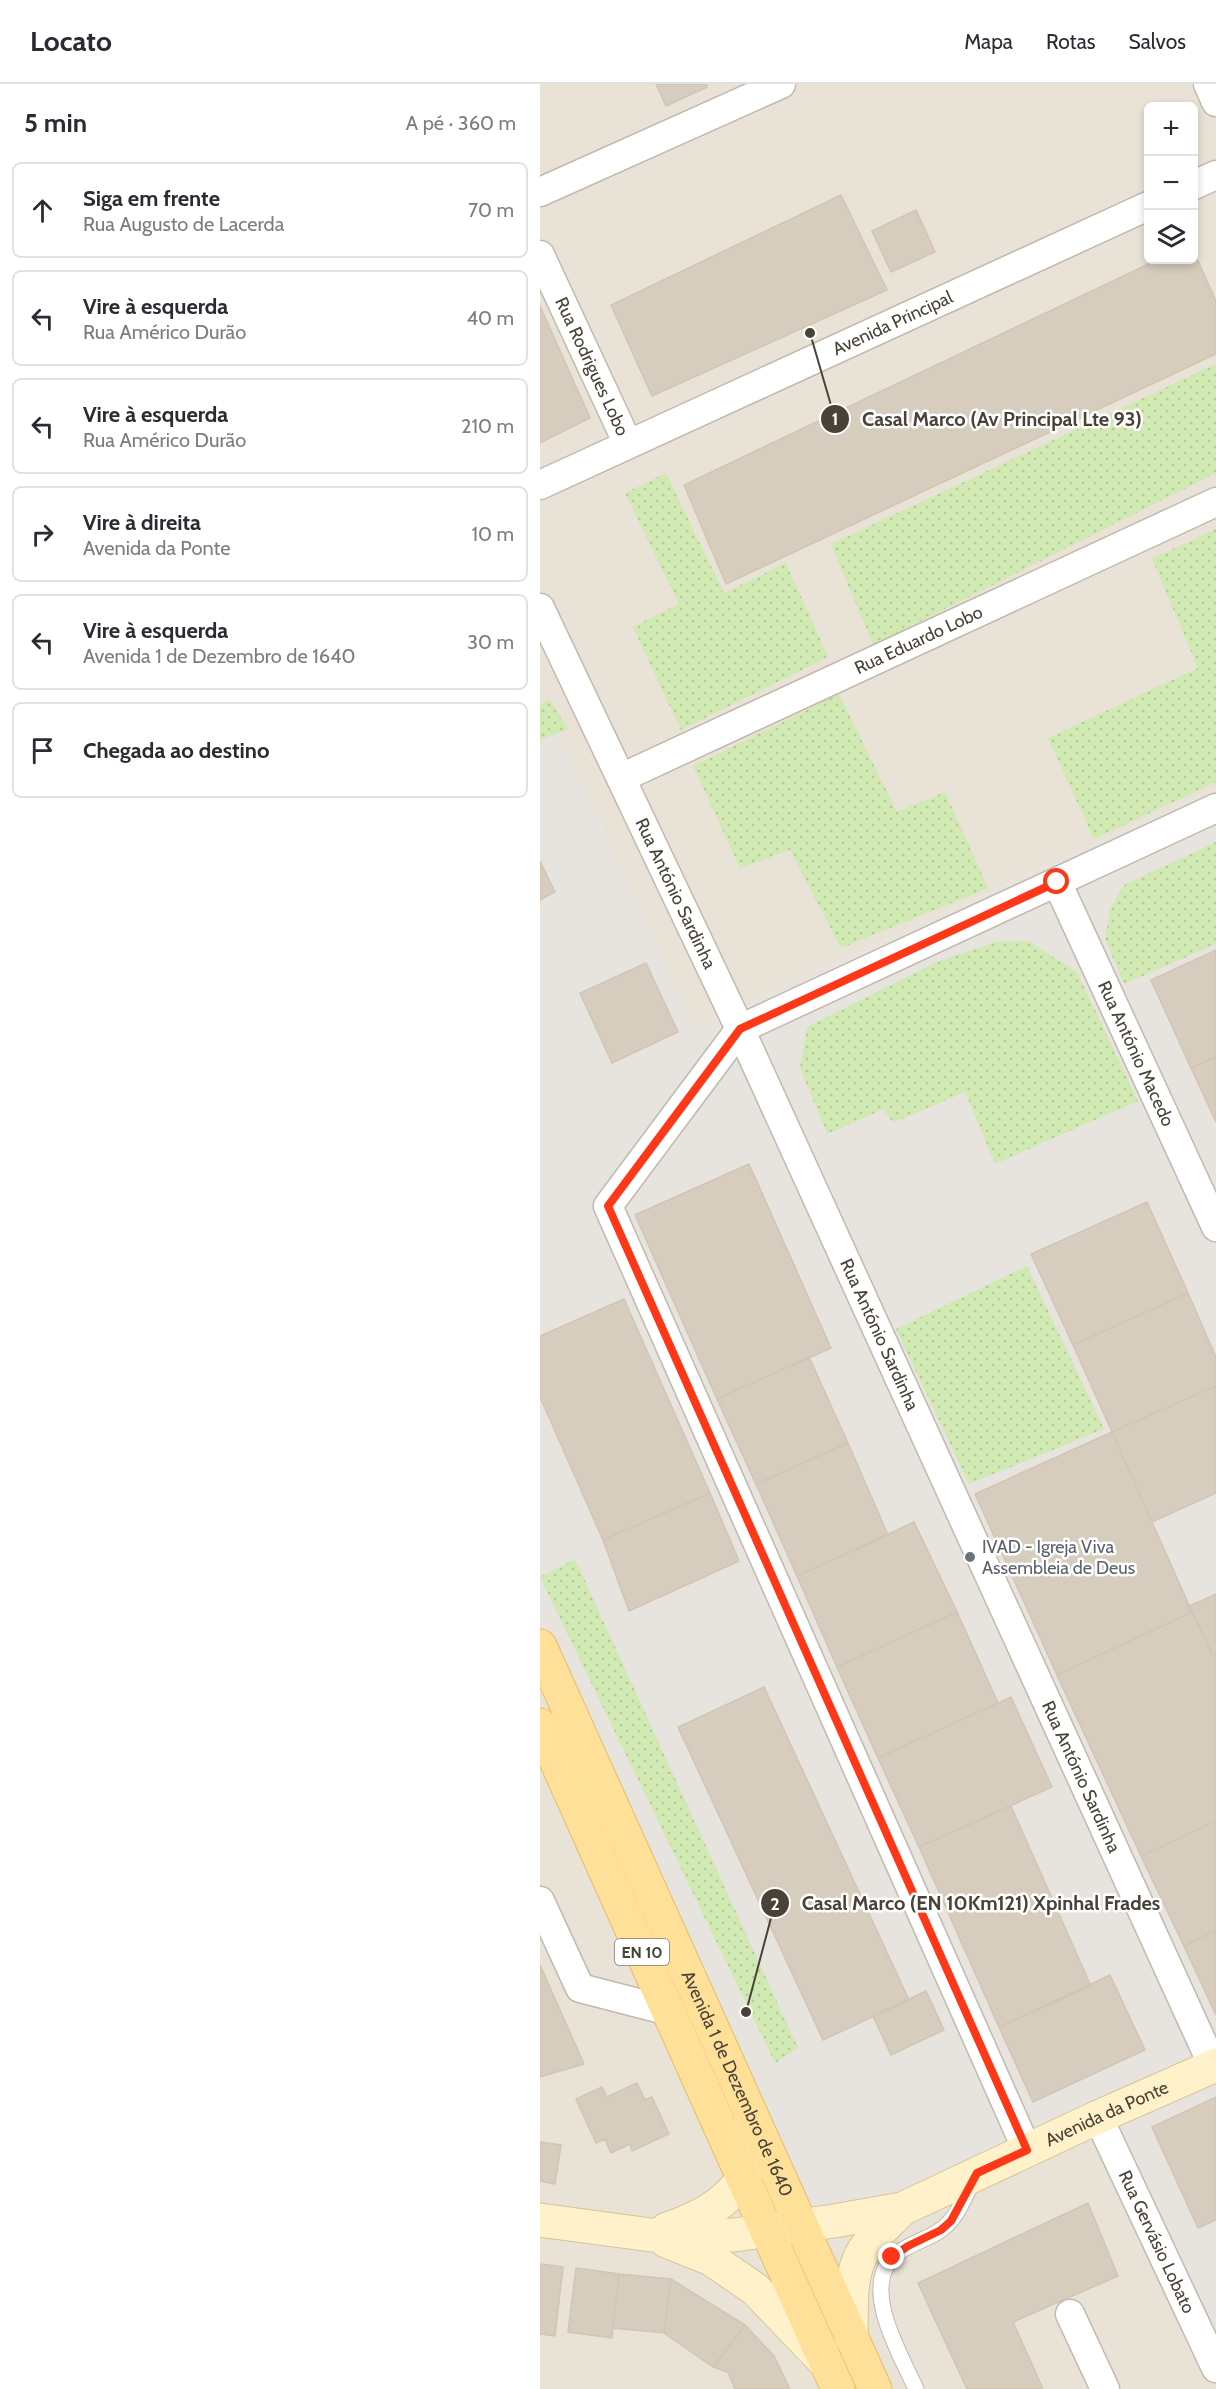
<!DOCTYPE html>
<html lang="pt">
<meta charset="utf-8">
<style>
:root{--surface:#fff;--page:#f2f2f3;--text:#2b2b33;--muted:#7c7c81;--line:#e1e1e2}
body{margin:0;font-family:Cabin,sans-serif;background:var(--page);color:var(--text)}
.controls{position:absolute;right:18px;top:18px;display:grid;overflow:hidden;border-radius:9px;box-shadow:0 3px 9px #0003}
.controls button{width:54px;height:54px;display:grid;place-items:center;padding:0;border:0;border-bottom:2px solid var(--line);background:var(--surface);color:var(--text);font:30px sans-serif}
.stop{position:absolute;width:18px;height:18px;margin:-14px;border:4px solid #fd3718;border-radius:50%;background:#fff}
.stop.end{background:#fd3718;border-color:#fff;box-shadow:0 2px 6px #0008}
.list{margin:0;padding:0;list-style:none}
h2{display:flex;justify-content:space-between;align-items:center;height:78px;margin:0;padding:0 24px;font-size:26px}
h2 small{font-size:20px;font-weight:400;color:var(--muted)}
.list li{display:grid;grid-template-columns:39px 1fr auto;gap:18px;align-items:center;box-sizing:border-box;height:96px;margin:0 12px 12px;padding:0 12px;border:2px solid var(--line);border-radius:9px}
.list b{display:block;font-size:22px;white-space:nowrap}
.list p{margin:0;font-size:20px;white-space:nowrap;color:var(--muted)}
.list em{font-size:20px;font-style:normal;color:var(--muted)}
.icon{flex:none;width:33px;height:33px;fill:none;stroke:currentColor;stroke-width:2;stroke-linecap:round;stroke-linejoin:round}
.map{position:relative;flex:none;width:676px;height:2305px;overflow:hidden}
header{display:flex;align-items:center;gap:36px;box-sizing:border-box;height:84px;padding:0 30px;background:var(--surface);border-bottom:2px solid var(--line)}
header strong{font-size:28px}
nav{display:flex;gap:33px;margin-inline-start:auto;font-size:21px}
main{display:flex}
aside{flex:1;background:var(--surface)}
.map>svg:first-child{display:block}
</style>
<header>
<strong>Locato</strong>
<nav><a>Mapa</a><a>Rotas</a><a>Salvos</a></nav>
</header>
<main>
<aside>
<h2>5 min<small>A pé · 360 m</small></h2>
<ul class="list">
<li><svg class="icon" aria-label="ahead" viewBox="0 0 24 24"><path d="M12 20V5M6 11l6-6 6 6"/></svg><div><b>Siga em frente</b><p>Rua Augusto de Lacerda</p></div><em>70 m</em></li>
<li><svg class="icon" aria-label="left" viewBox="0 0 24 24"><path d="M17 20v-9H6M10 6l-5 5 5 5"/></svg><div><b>Vire à esquerda</b><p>Rua Américo Durão</p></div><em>40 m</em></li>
<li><svg class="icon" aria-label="left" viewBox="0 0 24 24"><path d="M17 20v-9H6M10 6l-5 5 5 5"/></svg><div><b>Vire à esquerda</b><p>Rua Américo Durão</p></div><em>210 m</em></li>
<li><svg class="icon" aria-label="right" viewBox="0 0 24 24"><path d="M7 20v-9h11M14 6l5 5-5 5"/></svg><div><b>Vire à direita</b><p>Avenida da Ponte</p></div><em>10 m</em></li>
<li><svg class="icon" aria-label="left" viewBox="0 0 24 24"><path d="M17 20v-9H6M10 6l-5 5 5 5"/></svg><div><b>Vire à esquerda</b><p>Avenida 1 de Dezembro de 1640</p></div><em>30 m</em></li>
<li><svg class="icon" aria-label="arrive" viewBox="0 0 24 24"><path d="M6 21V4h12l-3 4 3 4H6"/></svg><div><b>Chegada ao destino</b></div></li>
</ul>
</aside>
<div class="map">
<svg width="676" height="2305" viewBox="0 0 676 2305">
<defs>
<pattern id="grass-dots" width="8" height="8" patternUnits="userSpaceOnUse" patternTransform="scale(1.5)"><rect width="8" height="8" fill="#d1e9b2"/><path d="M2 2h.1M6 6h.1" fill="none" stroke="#b5c99a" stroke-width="1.8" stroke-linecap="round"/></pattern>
</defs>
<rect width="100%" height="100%" fill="#f5f1e9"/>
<!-- residential -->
<path fill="#e9e3d7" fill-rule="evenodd" d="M0,0H676V704L154,943L0,610ZM608,22H654V176H608Z
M0,1601L572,2036L676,2262V2305H0Z"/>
<!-- industrial -->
<path fill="#e7e3de" d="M0,610L154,943L676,704V2262L572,2036L388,2121L260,2171L0,1599Z"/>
<!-- grass -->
<path fill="url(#grass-dots)" d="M676,280V389L333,561L291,460Z
M126,389L184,509L246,479L288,573L141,646L93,543L139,520L85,409Z
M676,445V698L554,755L508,654L658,584L612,475Z
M299,610L357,728L405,708L448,804L301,864L250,766L200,784L153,682Z
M10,616L28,645L0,656V620Z
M676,758V860L584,900L565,855L570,825L584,801Z
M488,857L537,888L598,1017L455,1080L425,1008L353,1039L344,1025L287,1050L260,984L267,943L397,878L455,858Z
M487,1182L564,1345L429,1400L356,1245Z
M35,1475L258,1964L235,1979L0,1493Z"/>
<!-- building -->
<path fill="#d7cdbe" stroke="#d2c5b1" stroke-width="1.5" d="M116,0H166L167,3L126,22Z
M301,111L347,206L112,312L71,221Z
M376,126L395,168L351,188L332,147Z
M654,168L676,217V270L186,500L144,401L617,176H654Z
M0,222L50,334L0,359Z
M0,777L15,808L0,816Z
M676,866V973L651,984L611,896Z
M106,879L138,948L72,979L40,909Z
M676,973V1038L651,984Z
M209,1080L291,1264L177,1315L95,1131Z
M607,1118L648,1209L533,1261L491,1170Z
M648,1209L676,1273V1302L572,1348L533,1261Z
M84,1215L170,1409L63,1456L0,1313V1252Z
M269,1273L308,1359L216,1400L177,1315Z
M676,1302V1409L612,1438L572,1348Z
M572,1348L652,1528L517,1591L435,1410Z
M308,1359L348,1451L257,1492L216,1400Z
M170,1409L199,1477L89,1527L63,1456Z
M374,1438L417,1528L297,1583L257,1492Z
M676,1510V1578L649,1522Z
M417,1528L458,1619L338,1674L297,1583Z
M652,1528L676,1578V1737L601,1772L517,1591Z
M224,1603L369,1916L283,1956L138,1643Z
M471,1613L512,1703L379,1763L338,1674Z
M471,1722L551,1902L459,1943L379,1763Z
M676,1737V1847L644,1862L601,1772Z
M676,1847V1931L644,1862Z
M0,1881L44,1980L0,1993Z
M570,1891L605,1966L493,2018L459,1943Z
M386,1907L404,1946L351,1971L333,1932Z
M97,1999L105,2016L112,2013L129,2050L92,2067L90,2060L71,2069L65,2055L56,2059L36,2015L62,2003L67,2013Z
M676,2013V2136L658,2144L612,2043Z
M0,2058L21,2061L15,2100L0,2097Z
M548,2119L578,2192L473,2238L503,2305H427L378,2199Z
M0,2180L23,2183L15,2252L0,2250Z
M36,2184L79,2190L72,2254L28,2248Z
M79,2190L131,2195L124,2249L73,2244Z
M131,2195L205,2241L173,2283L124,2249Z
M205,2241L234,2272L250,2305H195L188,2288L173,2283Z"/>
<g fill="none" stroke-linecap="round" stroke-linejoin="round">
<!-- lane casing -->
<g stroke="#c1b9ab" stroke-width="17">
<path id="lane" d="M376,2305C361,2271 320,2205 354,2172C368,2159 388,2156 402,2145C417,2134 424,2114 432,2099"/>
</g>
<!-- street casing -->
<g stroke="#c1b9ab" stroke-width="31">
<g id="street">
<path d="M668,0L676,18"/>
<path d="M654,101L676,91"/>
<path d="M0,108L241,0"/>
<path id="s1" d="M0,171L88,360"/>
<path id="s2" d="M0,401L608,122"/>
<path id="s3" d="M0,524L200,945L673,1982"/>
<path id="s4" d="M81,694L676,418"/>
<path id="s5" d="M517,798L676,1143"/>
<path d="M0,1817L40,1904L129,1927"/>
<path id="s6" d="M558,2033L676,2284"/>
<path d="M487,2066L68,1122L200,945L676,724"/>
<path d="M530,2230L565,2305"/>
</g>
</g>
<!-- secondary casing -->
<g stroke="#d5c499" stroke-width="35">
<g id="secondary">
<path id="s7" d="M0,2136L111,2151H194L294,2137L362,2125L558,2033L676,1981"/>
<path d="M127,2145C168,2132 212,2106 214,2057C214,2049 212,2041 211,2033"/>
<path d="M126,2157L171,2175L215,2205L284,2277"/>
<path d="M311,2253C312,2225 308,2191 324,2166C334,2151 350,2138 362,2125"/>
</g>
</g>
<!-- primary casing -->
<g stroke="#e6bd66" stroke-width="35">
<g id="primary">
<path id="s8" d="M0,1562L335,2305"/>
<path d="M0,1641C100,1862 197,2085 298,2305"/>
</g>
</g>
<!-- lane -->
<use href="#lane" stroke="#fff" stroke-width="15"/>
<!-- street -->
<use href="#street" stroke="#fff" stroke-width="28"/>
<!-- secondary -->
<use href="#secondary" stroke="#fff1c9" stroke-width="33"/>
<!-- primary -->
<use href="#primary" stroke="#ffe098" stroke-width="33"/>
</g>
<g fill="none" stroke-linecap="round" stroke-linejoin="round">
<!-- route -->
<path stroke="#fd3718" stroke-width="8" d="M352,2173L368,2162L401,2146L411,2137L437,2089L487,2066L68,1122L200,945L517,798"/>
</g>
<!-- markers -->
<circle fill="#6b7280" stroke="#fff" stroke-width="2" cx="430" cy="1473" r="6"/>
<g text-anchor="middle" stroke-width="5" stroke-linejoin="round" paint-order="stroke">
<!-- shield labels -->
<rect fill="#fff" stroke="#807b73" stroke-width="1.5" x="75" y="1855" width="54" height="26" rx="4.5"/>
<g font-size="16" font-weight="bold" fill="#494237">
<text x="102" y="1874">EN 10</text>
</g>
<!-- street labels -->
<g font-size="18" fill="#494237" stroke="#fff">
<text dy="6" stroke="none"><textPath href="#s2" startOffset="388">Avenida Principal</textPath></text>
<text dy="6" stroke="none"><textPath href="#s1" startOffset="123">Rua Rodrigues Lobo</textPath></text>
<text dy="6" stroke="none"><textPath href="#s4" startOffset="328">Rua Eduardo Lobo</textPath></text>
<text dy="6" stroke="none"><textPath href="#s3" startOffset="316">Rua António Sardinha</textPath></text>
<text dy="6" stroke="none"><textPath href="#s5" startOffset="189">Rua António Macedo</textPath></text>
<text dy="6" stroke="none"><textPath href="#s3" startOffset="802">Rua António Sardinha</textPath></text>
<text dy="6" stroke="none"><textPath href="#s3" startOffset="1288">Rua António Sardinha</textPath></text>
<text dy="6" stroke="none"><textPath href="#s8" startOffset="480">Avenida 1 de Dezembro de 1640</textPath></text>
<text dy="6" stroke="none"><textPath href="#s7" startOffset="591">Avenida da Ponte</textPath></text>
<text dy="6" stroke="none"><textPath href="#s6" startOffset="138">Rua Gervásio Lobato</textPath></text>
</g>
<!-- worship labels -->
<g font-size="18" fill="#5b616d" stroke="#fff" text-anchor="start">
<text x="442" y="1469">IVAD - Igreja Viva<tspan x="442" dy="21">Assembleia de Deus</tspan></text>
</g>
</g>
<!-- callouts -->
<path fill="none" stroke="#494237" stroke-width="2" d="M270 249L295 335M206 1928L235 1819"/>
<g fill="#494237" stroke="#fff" stroke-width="2">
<circle cx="270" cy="249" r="6"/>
<circle cx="206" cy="1928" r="6"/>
<circle cx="295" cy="335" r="15"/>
<circle cx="235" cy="1819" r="15"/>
</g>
<g font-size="18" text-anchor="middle" font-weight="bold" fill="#fff">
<text x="295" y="341">1</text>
<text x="235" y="1826">2</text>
</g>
<g font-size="20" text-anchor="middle" font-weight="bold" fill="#494237" stroke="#fff" stroke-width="5" stroke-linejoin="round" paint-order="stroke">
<text x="462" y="342">Casal Marco (Av Principal Lte 93)</text>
<text x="441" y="1826">Casal Marco (EN 10Km121) Xpinhal Frades</text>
</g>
</svg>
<div class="controls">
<button>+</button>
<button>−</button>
<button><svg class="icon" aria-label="layers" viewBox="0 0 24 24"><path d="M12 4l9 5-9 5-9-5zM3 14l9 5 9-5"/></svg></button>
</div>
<div class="stop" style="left:517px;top:798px"></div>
<div class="stop end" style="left:352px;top:2173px"></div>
</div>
</main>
